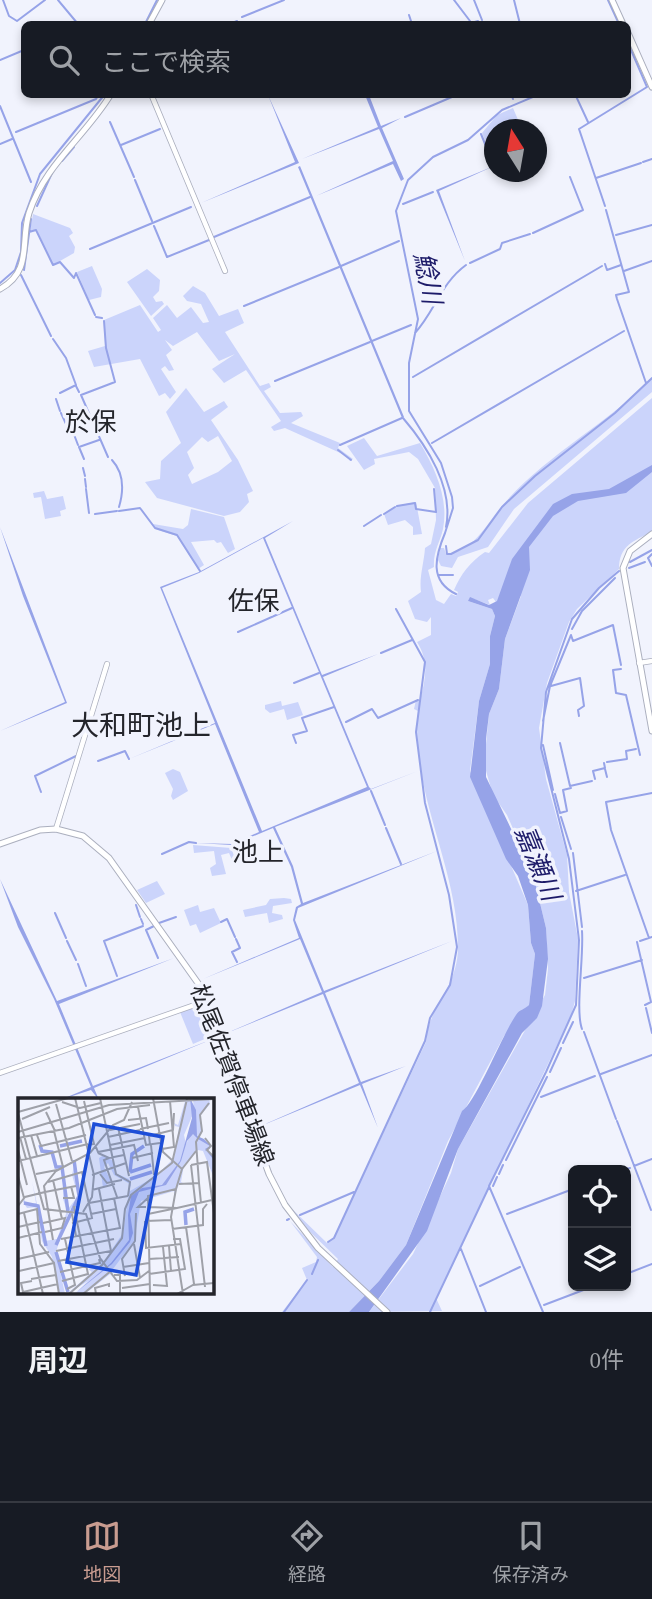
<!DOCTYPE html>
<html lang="ja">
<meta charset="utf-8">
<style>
:root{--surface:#171b24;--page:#20242c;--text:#f1f3f6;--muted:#9ea1a6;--line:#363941;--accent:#c99c90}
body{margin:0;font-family:"Times New Roman","Noto Sans JP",serif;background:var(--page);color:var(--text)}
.controls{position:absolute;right:21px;bottom:21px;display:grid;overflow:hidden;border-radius:10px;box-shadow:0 4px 10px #0003}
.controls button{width:63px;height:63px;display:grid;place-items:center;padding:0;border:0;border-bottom:2px solid var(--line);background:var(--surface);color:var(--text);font:35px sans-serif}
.compass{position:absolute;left:484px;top:119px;width:63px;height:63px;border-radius:50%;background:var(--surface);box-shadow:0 4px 10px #0003;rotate:349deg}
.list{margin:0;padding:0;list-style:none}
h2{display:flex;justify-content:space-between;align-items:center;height:91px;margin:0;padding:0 28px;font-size:30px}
h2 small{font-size:23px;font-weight:400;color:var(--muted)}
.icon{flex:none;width:38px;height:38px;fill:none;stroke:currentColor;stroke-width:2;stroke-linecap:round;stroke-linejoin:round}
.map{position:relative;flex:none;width:652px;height:1312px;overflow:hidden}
.search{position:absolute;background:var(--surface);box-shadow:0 4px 10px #0003;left:21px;right:21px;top:21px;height:77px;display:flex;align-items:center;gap:18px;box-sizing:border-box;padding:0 24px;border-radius:10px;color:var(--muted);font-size:26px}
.sheet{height:189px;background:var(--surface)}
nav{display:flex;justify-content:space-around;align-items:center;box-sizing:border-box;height:98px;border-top:2px solid var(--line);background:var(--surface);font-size:19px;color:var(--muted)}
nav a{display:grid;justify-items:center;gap:4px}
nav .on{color:var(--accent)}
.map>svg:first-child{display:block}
</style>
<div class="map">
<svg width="652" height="1312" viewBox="0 0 652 1312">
<rect width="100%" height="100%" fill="#f1f3fd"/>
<!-- green -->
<path fill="#cbd4fb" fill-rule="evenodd" d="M513,108L522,129L494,130V163L482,133L497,115Z
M33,214L70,228L73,233L69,236L75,247L74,253L53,265L37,230L30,231Z
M92,266L102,289L101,297L89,300L77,272Z
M147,269L160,280L159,291L153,297L156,302L162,301L164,304L151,316L127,282Z
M193,286L205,293L219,316L238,309L244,323L225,332L260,386L269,383L271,387L264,391L280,413L301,412L303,416L291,423L340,443L338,448L353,459L350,461L347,456L285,428L274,431L271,427L281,421L246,370L224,383L212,369L235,354L219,361L197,332L173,346L165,340L172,350L166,355L174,370L169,371L165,366L161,369L176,392L170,399L165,393L159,396L140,359L94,367L88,351L105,346L104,320L140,305L158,332L161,330L153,318L167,305L177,318L191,307L203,323L209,322L201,304L187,301L183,296Z
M652,378V392L514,509L488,547L458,557L452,568L441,566L438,560L440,548H444L446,554C473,552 486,525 501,507C544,456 606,425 652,378Z
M186,388L204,412L224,401L228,407L211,420L238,460L253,491L247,494L249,502L240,512L224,516L157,498L145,482L160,479L161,461L181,443L166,412ZM218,436L232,461L218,472L192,484L188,475L194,468L187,452L202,437L208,442Z
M652,398V532C633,541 619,546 619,569L577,609L569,622L547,683L539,728L546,779L567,855L569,892L578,939L575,1001L571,1016L436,1298L442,1311L369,1312L413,1254L451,1173L458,1149L545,995L548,969L546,928L533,874L507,815L493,795L484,764L489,714L499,689L505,639L521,596L496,602L493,598L488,600L490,605L474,599L468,601L492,609L495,616L490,636V664L479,701L470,771L528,905L531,943L535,954L529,1005L504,1036L448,1141L406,1245L379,1281L349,1312H282L307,1280L302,1268L316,1262L317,1257L290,1221L333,1267L338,1259L306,1228L290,1207L327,1243L334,1238L426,1042C428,1006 458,988 458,947C458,867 410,792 418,711L414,709L416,700H420C426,678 429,661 417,642L431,635V617L427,622L415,619L408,601L421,592C419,577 424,563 425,548L431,544L436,520L435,488L418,459L409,452L374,459L375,464L364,470L347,446L364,438L377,456L420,443C435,468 449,499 443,529C440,543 433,551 434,567L428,570L436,600L444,604L451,594L456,596L458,592L454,590C461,574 470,562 485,552L489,553L528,503Z
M44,491L47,499L63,496L66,509L60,511L61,516L45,519L41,497L34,498L33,493Z
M416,502L422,534L413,535V527L405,520L388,525L384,514L396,506Z
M191,509L224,517L235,549L228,553L221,542L217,543L214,540L191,542L204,565L198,569L177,536L155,529L153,524L183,529L188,525Z
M281,701L282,706L298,702L303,715L287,720L284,709L270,713L265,709V705Z
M173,769L180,772L188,791L173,800L171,796L173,789L165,773Z
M193,845L231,848L235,858L232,860L229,853L221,855L226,874L212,876L210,868L216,864L214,851L194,853Z
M157,881L165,894L146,903L137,890Z
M284,898L291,899L292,903L273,906L272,913L282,915L283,919L269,923L267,913L245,917L243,910L266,905L270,899Z
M198,905L200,912L214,908L221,923L200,933L196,924L190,926L184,910Z
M197,1006L205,1010L214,1035L193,1044L180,1012Z"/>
<!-- water -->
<path fill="#96a3e8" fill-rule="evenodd" d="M268,95L299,163L201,203L295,162Z
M365,95H369L381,126L401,118L382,128L404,179L401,181L393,164L316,196L393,161L379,129L302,159L378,127Z
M300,166L404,417L402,418L298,167Z
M494,166L439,191L465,261L436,190Z
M652,465V472L626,493L578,501L553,516L529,547L530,570L505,639L499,689L489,714L486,739V777L533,874L546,928L548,959L542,1006L537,1018L522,1033L458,1149L427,1231L369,1312H349L379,1281L406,1245L462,1111C476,1102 502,1035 516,1015C520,1009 524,1010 529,1005L535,954L531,943L528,905L518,876L506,859L470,777L479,701L490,664V636L495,616L492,609L468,601L470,597L489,605L497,601L512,559L553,504L572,494L609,489Z
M293,521L265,538L322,675L378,654L323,677L369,787L371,789L418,771L275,827L293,866L303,903L437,851L298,908L295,920L324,991L452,941L325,993L361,1082L406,1066L362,1084L378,1128L360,1085L256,1128L359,1083L323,994L222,1035L322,992L300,939L203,979L299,938L293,920L296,907L301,904L291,867L273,828L232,845L196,843L232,844L259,832L215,724L129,759L215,723L160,587L199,572ZM263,538L367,787L262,831L162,588L199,573Z
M0,527L67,703L0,731L65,702L23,596Z
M0,879L57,1001L174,958L59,1004L93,1086L215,1038L94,1088L99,1100L91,1090L60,1100L91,1087L54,999L18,927Z"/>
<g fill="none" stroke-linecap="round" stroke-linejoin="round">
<!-- stream -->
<path stroke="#96a3e8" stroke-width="2" d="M3,0L9,16L17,21L45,0
M58,0L78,24
M454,0L470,21
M474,0L482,20
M514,0L520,24
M608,0L619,24
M409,15L412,24
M242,17L284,0
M471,23L478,21
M145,24L157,0
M230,24L237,21
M483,24H484
M0,60L24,50
M511,94L513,99
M575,94L588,122
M0,106L31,182
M405,117L459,94
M110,122L134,177
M16,132L96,99L99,94
M481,134L494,166
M0,144L12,139
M121,145L160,129
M62,161L74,147
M643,162L652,159
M596,178L641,163
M135,180L152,221
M403,204L433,192
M37,206L52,173
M605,206L579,129L647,87L628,43
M606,210L629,292L616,295L617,299L646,383
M154,226L167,257L209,240
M29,232L36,230L53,265L60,262L74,278L76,273L95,315
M533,233L583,210L570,177
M616,235L652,225
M214,237L310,197
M90,249L191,207
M470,263L500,249L502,243L530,234
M605,264L607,270L621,265
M341,266L399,241
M24,270L31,219
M624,271L652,261
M21,275L51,336
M0,283L15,270L21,252L22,223L40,174L105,94
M244,306L339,267
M96,317L102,318
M104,321L106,348L115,382L81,395L108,457
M415,333C435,311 441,283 466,265
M53,339L66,358L76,385L60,393
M372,341L411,325
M413,377L602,266
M275,381L370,342
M76,386L79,392
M56,399L60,411
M61,413L66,424
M403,418C427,446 454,488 446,527
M70,424L78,445
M432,443L624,331
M340,445L402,418
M338,450L351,460
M84,459L79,447L99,440
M112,460C124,473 124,490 119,507
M83,468L85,476
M85,479L86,487
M86,489L89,513
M397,506L415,503L416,509L436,512L434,489
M119,511L140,508L155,528L177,535L200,571
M95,514L117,511
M384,514L395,507
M364,526L381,515
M445,533L453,508L452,497L441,463L409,411V363L418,319L396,211L408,180L433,157L468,140L502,110L540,94
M445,533C435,557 429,581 456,594
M446,546L447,554H451L478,540L502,507L535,476L615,413L652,378
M652,554L648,558L652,566
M630,562L652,550
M629,568L645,562
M439,575H453
M572,629L582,611L615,578
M238,632L292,608
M381,653L412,640
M621,669L613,670L616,693L626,695L640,755
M294,683L319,673
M551,686L580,678L584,706L578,710L579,716
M543,721L550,686L571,635L573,641L613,625L621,665
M346,722L372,709L378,718L418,700
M296,743L293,735L307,731L302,718L334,707
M560,743L570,786L592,781
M543,745L553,790
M98,761L125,751L129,759
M607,762L627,759L626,751L636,749
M605,769L607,777
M595,779L593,771L605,768L604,763
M371,791L385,825
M41,792L35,776L76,756
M555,794L560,813L567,811L563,790L571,788
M561,817L571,849
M386,828L401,864
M573,853L582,927
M162,854L189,842L196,843
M576,891L625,875
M136,905L140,917
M55,913L66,938
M141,919L143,924
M221,922L227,919L235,937
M159,923L176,917
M154,926L146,930L158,958
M582,931C584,957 575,1010 582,1029
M649,938L611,830L606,802L652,793
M236,939L240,948L232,952L237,962
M67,941L76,960
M640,941L652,937
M637,942L651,1002L645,1005
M78,964L86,986
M117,976L104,941L143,926
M584,978L642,960
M646,1008L652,1033
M584,1032L616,1119
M563,1043L573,1022
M550,1072L561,1048
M601,1074L652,1055
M541,1097L595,1076
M617,1121L651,1210
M506,1160L547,1077
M634,1166L652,1159
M623,1170L630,1168
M499,1174L503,1165
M493,1186L497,1177
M507,1214L573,1189
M300,1215L354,1192
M287,1220L289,1219
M328,1242L334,1238L425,1041L430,1018L450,985L457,947L449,895L425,803L416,732L425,662L396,609
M461,1249L486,1312
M312,1274L318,1260
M626,1274L652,1264
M480,1286L520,1267
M544,1305L594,1286
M284,1312L307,1280
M430,1312L489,1187
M543,1312L489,1186L546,1072L576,1005L579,940L569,859L541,748L546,692L572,619L599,588L619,571"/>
<!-- tertiary casing -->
<g stroke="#abafbe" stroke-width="6">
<path id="tertiary" d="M151,94L225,271
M639,663L652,661
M56,829L107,664
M0,1073L206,1001"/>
</g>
<!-- secondary casing -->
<g stroke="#abafbe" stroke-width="7">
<path id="secondary" d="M612,0L623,24
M149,24L162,0
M628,33L652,87
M0,289C33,271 20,242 29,213C45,164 85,137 111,94
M652,534L630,551L623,568L652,731
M0,844L40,830L56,829L83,836L109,858L200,986L269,1174L285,1205L318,1248L387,1312"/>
</g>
<!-- tertiary -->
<use href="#tertiary" stroke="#fff" stroke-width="4.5"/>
<!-- secondary -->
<use href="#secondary" stroke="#fff" stroke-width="5"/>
</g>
<g text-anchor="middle" stroke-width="7" stroke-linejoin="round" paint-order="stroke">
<!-- street labels -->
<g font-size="24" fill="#24252b" stroke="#f1f3fd">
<text transform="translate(232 1075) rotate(69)" y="8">松尾佐賀停車場線</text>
</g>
<!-- water labels -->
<g font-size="26" font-style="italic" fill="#1d1b69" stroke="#f1f3fd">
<text transform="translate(428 278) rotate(79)" y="9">鯰川</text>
<text transform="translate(538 863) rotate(68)" y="9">嘉瀬川</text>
</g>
<!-- neighbourhood labels -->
<g font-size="26" fill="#24252b" stroke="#f1f3fd">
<text x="91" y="431">於保</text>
<text x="254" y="610">佐保</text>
<text x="258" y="861">池上</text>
</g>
<!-- quarter labels -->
<g font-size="28" fill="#24252b" stroke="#f1f3fd">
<text x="141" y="735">大和町池上</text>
</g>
</g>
<!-- overview -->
<g transform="translate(18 1098)">
<rect width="196" height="196" fill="#f1f3fd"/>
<path d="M168,0L174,4L175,16L166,37L168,46L177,28L175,0H191L192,6L182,18L184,33L180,39L193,47L188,51L196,59V80L185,53L180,52L166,67L163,84L167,86H161L156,99V93L123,103L116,143L92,175L96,181L92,176L67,196H57L70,183L49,196L74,174L70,171L82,167V159L86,163L105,135L112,86L96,77L90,65L86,69L93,83L85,90L81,60L86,57L95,63L97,75L111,81L113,87L111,92L112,93L138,78L156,60L161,29L157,28L156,25L160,27ZM57,62L62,98L51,113L38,154L47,196H41L34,159L24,143L19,109L9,110L5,104L6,100L8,107L18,105L14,83L27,143L39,141L49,113L45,101V69L50,111L60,98L54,77Z" fill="#cbd4fb"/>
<path d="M172,0L178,12L179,38L186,41L192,47V50L187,52L195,58L196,60V81L195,61L187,51L192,48L180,41L175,36L169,43L163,63L148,87L121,94L112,116L115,135L112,144L94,166L56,196L93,165L111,142L110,117L113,98L124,90L144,87L162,63L174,20Z" fill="#96a3e8"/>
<path fill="none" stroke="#96a3e8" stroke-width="3.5" d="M22,47L24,53L34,54L38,69H44L50,114M42,48L64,43M112,74L114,56L126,48M112,74L133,67M112,81L134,74M6,105L20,108L28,148M168,127L167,114L176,111M38,147L61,98L56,62M38,154L50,194"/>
<path fill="none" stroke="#9fa1a9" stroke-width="2" d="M57,0L76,77L74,99L65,114M82,0L98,76L112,84L110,98M66,3L76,46L70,47M44,4L62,10L83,5M38,6L54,63M120,9L128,47L142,45M0,14L50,0M28,14L37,33M0,15L26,111L68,116L82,160L99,183L119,182L131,173M4,21L32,9M110,22L128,20L130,31M100,29L111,78M122,31L151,25M92,32L122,26M36,33L45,69M0,34L91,7L196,1M13,37L19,58M19,37L23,48L68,37M2,39L8,61M90,39L122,32M0,40L51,30L99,11L132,7M187,40L193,48L189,52L196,59M92,47L127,40M132,47L131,38L155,32L156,15M133,47L136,77M78,49L80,54L116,47L120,63M144,51L156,49L152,3M0,52L9,87M80,55L91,60L106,57M91,60L86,62L99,99M114,60L135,55M0,63L70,46M173,67L187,189M173,67L189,64L196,115M164,71L178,53M38,73L72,55L95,27L106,22L114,4M18,76L39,72M82,76L89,85L104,82M74,77L108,65M0,78L6,100M35,82L44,121M30,84L64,74L74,120L59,124L56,108M181,85L178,44L184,33L182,17L191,5M161,86L181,85L183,105M158,91L153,119L165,196M74,92L97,86M27,94L58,88M45,100H56L53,88M71,105L110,98M0,108L7,99L27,94M128,109H120L131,99M130,109L159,110L194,102M6,115L25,196M0,116L19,111L22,146L36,165M54,116L58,138M73,116L98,111M130,116L159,110M127,123L128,150L163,146M128,123L153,122M25,125L47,120L44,130L27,134M0,129L22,124M168,129L176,186M154,131L185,127V111L189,106M0,140L24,134M43,141L102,130L96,100M47,141L57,187L49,191M35,142L26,88L38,73M116,146L122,180M151,148L153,173M38,153L96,141M0,161L31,154M131,161L161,159M40,163L93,153L81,91M105,169L131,165M1,173L36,165L41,196M42,174L82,165L81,161M131,176L167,171L162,141H155M96,177H102V196M107,178L104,161L117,143L118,115M13,181L38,177M14,183L3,185L5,194L40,186M44,183L70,176L59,124L54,125M135,187L149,188L145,149M104,190L132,186M51,196L84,167L104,140L107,111L113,97L154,65L169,1M65,196L94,172M78,196L77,190L91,186V189M132,196L130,98L158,91L164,71L145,54L135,0M159,196L175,187L196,185"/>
<path fill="#1d4ed8" fill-opacity="0.15" stroke="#1d4ed8" stroke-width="3.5" d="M76,26L145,39L118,177L49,164Z"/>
<rect width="196" height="196" fill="none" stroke="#24252b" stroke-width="3.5"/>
</g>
</svg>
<div class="controls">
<button><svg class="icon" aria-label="locate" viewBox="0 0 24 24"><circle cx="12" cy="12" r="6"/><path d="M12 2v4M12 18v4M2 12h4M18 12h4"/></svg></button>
<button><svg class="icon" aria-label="layers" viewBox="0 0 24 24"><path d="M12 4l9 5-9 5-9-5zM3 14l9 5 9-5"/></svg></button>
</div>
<svg class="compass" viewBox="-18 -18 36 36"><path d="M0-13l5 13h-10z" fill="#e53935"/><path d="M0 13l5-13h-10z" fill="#9ea1a6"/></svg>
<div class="search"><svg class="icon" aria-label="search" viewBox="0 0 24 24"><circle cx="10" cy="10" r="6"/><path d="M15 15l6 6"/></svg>ここで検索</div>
</div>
<section class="sheet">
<h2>周辺<small>0件</small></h2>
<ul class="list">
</ul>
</section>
<nav>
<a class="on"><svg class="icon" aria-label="map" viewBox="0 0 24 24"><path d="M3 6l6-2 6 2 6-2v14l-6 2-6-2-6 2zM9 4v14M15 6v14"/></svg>地図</a>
<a><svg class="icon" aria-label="directions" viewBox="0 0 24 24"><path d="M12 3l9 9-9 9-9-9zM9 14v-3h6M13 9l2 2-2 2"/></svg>経路</a>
<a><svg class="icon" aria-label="saved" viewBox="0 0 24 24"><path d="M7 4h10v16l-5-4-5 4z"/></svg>保存済み</a>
</nav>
